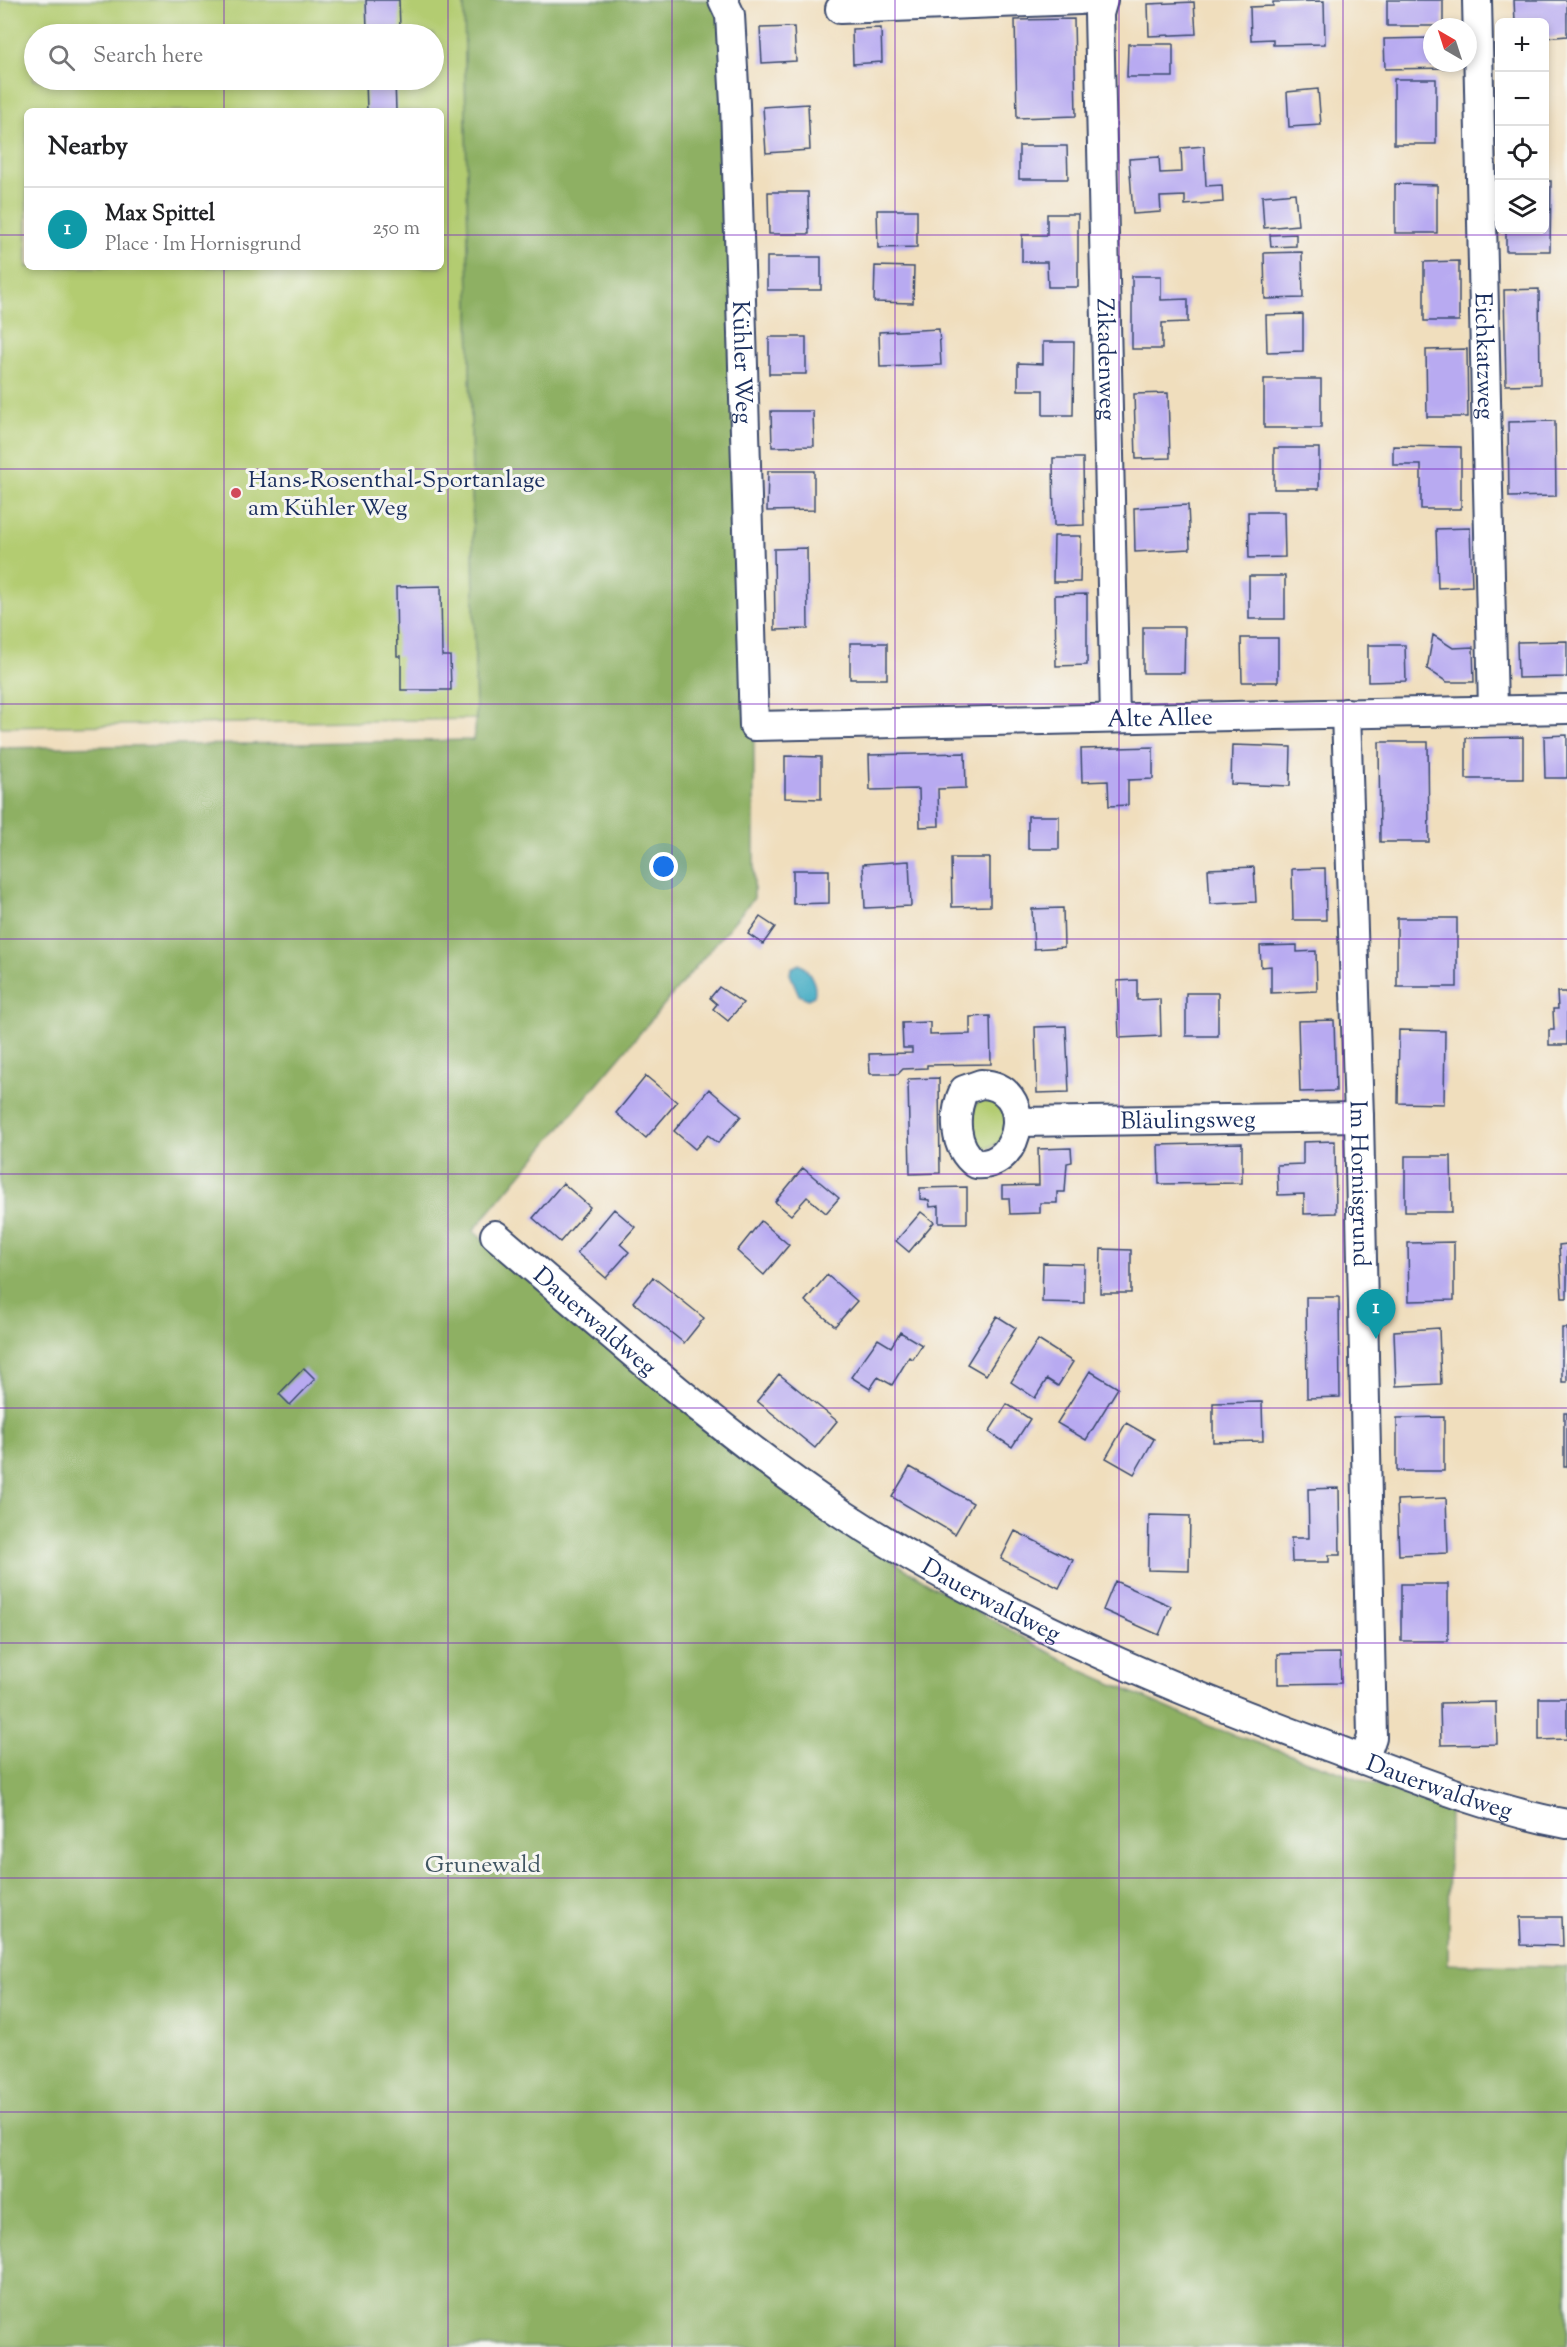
<!DOCTYPE html>
<meta charset="utf-8">
<style>
:root{--surface:#fff;--page:#f6f6f6;--text:#202124;--muted:#757577;--line:#e0e0e0;--accent:#ea580c}
body{margin:0;font-family:"Sorts Mill Goudy",serif;background:var(--page);color:var(--text)}
.controls{position:absolute;right:18px;top:18px;display:grid;overflow:hidden;border-radius:9px;box-shadow:0 3px 9px #0003}
.controls button{width:54px;height:54px;display:grid;place-items:center;padding:0;border:0;border-bottom:2px solid var(--line);background:var(--surface);color:var(--text);font:30px sans-serif}
.compass{position:absolute;left:1423px;top:18px;width:54px;height:54px;border-radius:50%;background:var(--surface);box-shadow:0 3px 9px #0003;rotate:321deg}
.you{position:absolute;left:664px;top:867px;width:21px;height:21px;margin:-15px;border:4px solid #fff;border-radius:50%;background:#1a73e8;box-shadow:0 0 0 9px #1a73e833}
.badge{display:grid;place-items:center;width:39px;height:39px;border-radius:50%;background:var(--accent);color:#fff;font-size:20px;font-weight:700}
.pin{position:absolute;translate:-50% -50px;filter:drop-shadow(0 2px 3px #0008)}
.pin::after{content:'';position:absolute;top:32px;width:21px;height:18px;background:inherit;clip-path:polygon(0 0,100% 0,50% 100%)}
.list{margin:0;padding:0;list-style:none}
h2{display:flex;justify-content:space-between;align-items:center;height:78px;margin:0;padding:0 24px;font-size:26px}
h2 small{font-size:20px;font-weight:400;color:var(--muted)}
.list li{display:grid;grid-template-columns:39px 1fr auto;gap:18px;align-items:center;box-sizing:border-box;height:84px;padding:0 24px;border-top:2px solid var(--line)}
.list b{display:block;font-size:22px;white-space:nowrap}
.list p{margin:0;font-size:20px;white-space:nowrap;color:var(--muted)}
.list em{font-size:20px;font-style:normal;color:var(--muted)}
.icon{flex:none;width:33px;height:33px;fill:none;stroke:currentColor;stroke-width:2;stroke-linecap:round;stroke-linejoin:round}
.map{position:relative;flex:none;width:1567px;height:2347px;overflow:hidden}
.search{position:absolute;background:var(--surface);box-shadow:0 3px 9px #0003;left:24px;top:24px;width:420px;height:66px;display:flex;align-items:center;gap:15px;box-sizing:border-box;padding:0 21px;border-radius:33px;color:var(--muted);font-size:22px}
.panel{position:absolute;background:var(--surface);box-shadow:0 3px 9px #0003;left:24px;top:108px;width:420px;height:162px;border-radius:9px}
.map>svg:first-child{display:block}
</style>
<div class="map">
<svg width="1567" height="2347" viewBox="0 0 1567 2347">
<rect width="100%" height="100%" fill="#f6f6f2"/>
<filter id="ink" filterUnits="userSpaceOnUse"><feTurbulence type="fractalNoise" baseFrequency=".0167" numOctaves="2"/><feDisplacementMap in="SourceGraphic" scale="12" xChannelSelector="R" yChannelSelector="G"/><feConvolveMatrix kernelMatrix="1 2 1 2 8 2 1 2 1" color-interpolation-filters="sRGB"/></filter>
<filter id="wash" filterUnits="userSpaceOnUse"><feTurbulence type="fractalNoise" baseFrequency=".008" numOctaves="4" result="noise"/><feDisplacementMap in="SourceGraphic" scale="24" xChannelSelector="R" yChannelSelector="G"/><feGaussianBlur stdDeviation="1.35" result="paint"/><feColorMatrix in="noise" values="0 0 0 0 0 0 0 0 0 0 0 0 0 0 0 0 0 1.4 0 .05"/><feComposite in="paint" operator="in"/></filter>
<g filter="url(#wash)">
<rect width="100%" height="100%" fill="#f0debd"/>
<!-- green -->
<path fill="#b3cc71" stroke="#677e68" stroke-width="1.5" fill-rule="evenodd" d="M0,0H464L476,719L0,727ZM34,34H434V80H34ZM27,111H441V267H27Z
M986,1096L1005,1108L1006,1140L979,1152C968,1134 965,1107 986,1096Z"/>
<!-- forest -->
<path fill="#8eb063" stroke="#547060" stroke-width="1.5" d="M464,0H723L754,726V898L473,1231L813,1511L936,1588L1081,1670L1209,1726L1449,1811L1448,1964L1567,1967V2347H0V748L473,740L476,719Z"/>
<!-- water -->
<path fill="#46adc5" stroke="#306e92" stroke-width="1.5" d="M799,964C809,969 818,985 814,996L808,999L799,995L790,974L791,968Z"/>
<g id="blocks">
<!-- building -->
<path fill="#b8aaf1" d="M366,0H399L400,28L367,30Z
M1387,0H1443V26H1387Z
M1514,0H1567V36L1545,38V22H1515Z
M1324,1L1325,44L1273,45V39L1251,40L1250,7L1273,6V2Z
M1194,2L1196,34L1149,36L1148,4Z
M1074,19L1076,116L1017,118L1015,20Z
M794,27L796,61L762,63L760,28Z
M881,28L882,62L853,64L852,29Z
M1432,38V63H1449V68L1385,69L1384,39Z
M1128,44H1173V77H1127Z
M1394,79H1436V144H1394Z
M366,80H395L396,111H367Z
M1318,89L1321,125L1289,127L1287,92Z
M808,104L810,150L766,153L763,107Z
M1019,146H1067L1068,179H1019Z
M1204,146L1206,186L1222,185L1223,202L1185,205V196L1160,197L1161,212L1133,214L1129,159L1159,157L1160,173L1182,172L1181,148Z
M1545,181H1551L1550,251H1506V230H1545Z
M1395,184L1437,185V233H1395Z
M768,192H808L809,234H769Z
M1295,193L1298,225L1264,228L1262,196Z
M877,210H917V247L878,248Z
M1047,214H1078V287H1048L1047,262H1022V235H1047Z
M1296,234V246L1271,247L1270,235Z
M1302,252L1303,298L1265,299L1264,253Z
M767,257H821V290H767Z
M1459,261V321H1424V262Z
M875,266L914,267L913,303L874,302Z
M1132,276H1161V300L1188,299V322L1162,323V349H1132Z
M1539,289L1540,384L1506,385L1504,290Z
M1303,314V351L1267,352L1266,315Z
M939,329L941,365L880,367L879,332Z
M769,337H806V374H769Z
M1043,342H1074L1073,415H1043V390H1018V363L1043,364Z
M1467,349L1468,417H1427L1426,350Z
M1264,379H1321V428H1264Z
M1168,393L1170,458L1136,459L1134,394Z
M771,411H813L814,446L772,447Z
M1555,421L1556,496L1509,497L1508,422Z
M1393,446L1461,447V509H1421V465H1393Z
M1274,448H1319V489H1274Z
M1053,458H1083L1084,525L1054,526Z
M768,471H814V510L767,511Z
M1188,505L1190,549L1135,552L1134,508Z
M1248,512H1284L1285,557L1249,558Z
M1470,528L1472,586L1438,588L1436,529Z
M1054,536H1081L1080,582H1053Z
M807,548L808,629L775,630L774,549Z
M1249,576H1285V619H1249Z
M441,586L442,656H450L451,690H401V656H397L396,587Z
M1087,594V665L1056,666L1055,595Z
M1143,627H1185L1184,673H1143Z
M1433,635L1453,648L1473,647L1474,682H1447L1427,669Z
M1241,638H1278V682H1242Z
M1567,641V677L1518,678L1517,642Z
M850,643H887V679H850Z
M1368,645H1405L1406,681L1368,682Z
M1567,735V778H1545L1544,736Z
M1523,737V779H1466V738Z
M1379,742H1428L1429,842H1380Z
M1232,745L1291,747L1290,786L1231,784Z
M1153,747V779L1128,780V805L1109,806L1108,781L1082,782L1081,749Z
M965,753L966,788L938,789L939,826L920,827L919,789L870,790L869,755Z
M785,756L821,757V799L785,798Z
M1028,816H1059V849H1028Z
M951,858H990V906L952,907Z
M909,861L911,906L865,908L863,864Z
M1254,867L1256,902L1210,904L1208,869Z
M1325,868L1326,920H1293L1292,869Z
M793,870H829V903L793,904Z
M1063,908L1064,947L1034,949L1032,909Z
M760,917L775,927L763,944L748,934Z
M1397,918H1457V987H1397Z
M1297,945V952L1316,951L1317,991L1271,993V966L1261,967L1260,946Z
M1137,980V1000L1160,999L1161,1036L1119,1038L1117,981Z
M719,987L743,1003L728,1021L713,1009L717,1004L710,998Z
M1557,992H1567V1045H1549V1030H1554L1553,1009H1558Z
M1186,993H1218V1036H1186Z
M990,1016L991,1064L927,1065V1068L903,1069L898,1074H870L869,1054L912,1053V1048H903L902,1023L930,1022V1035L970,1034V1017Z
M1334,1020L1336,1091L1300,1092L1298,1021Z
M1066,1026L1069,1092L1037,1093L1035,1027Z
M1399,1030L1445,1031L1444,1104L1398,1103Z
M646,1076L677,1102L646,1138L616,1113Z
M939,1078L940,1173L910,1174L908,1079Z
M709,1089L741,1116L718,1143L708,1135L695,1149L674,1131Z
M1335,1141L1336,1213L1304,1214V1194L1278,1195L1277,1165L1303,1164V1142Z
M1242,1143V1183L1159,1184L1158,1145Z
M1071,1148L1072,1162L1067,1163L1065,1192H1057V1203H1040V1213L1010,1214L1009,1198H1002V1186L1039,1185L1038,1149Z
M1405,1156H1451L1452,1212H1405Z
M803,1168L839,1198L826,1213L807,1197L791,1215L775,1202Z
M563,1183L590,1207L560,1242L533,1218Z
M967,1187V1223H939V1206L930,1207L929,1200L920,1199V1188Z
M614,1209L635,1227L620,1244L629,1252L606,1278L577,1253Z
M921,1212L934,1222L909,1252L896,1241Z
M761,1221L789,1245L764,1275L737,1251Z
M1454,1242V1300L1409,1301L1408,1243Z
M1567,1244V1298H1562L1559,1245Z
M1101,1249L1131,1250V1293H1100Z
M1043,1263L1084,1264V1303L1042,1302Z
M827,1275L857,1301L835,1326L805,1301Z
M653,1277L704,1318L684,1343L633,1302Z
M1306,1297H1339L1340,1397L1307,1398Z
M997,1316L1016,1328L986,1375L967,1364Z
M1439,1328L1441,1384L1396,1386L1394,1331Z
M1562,1328H1567V1382H1562Z
M900,1332L922,1345L913,1359L909,1357L892,1385L878,1377L870,1389L851,1377L878,1339L891,1347Z
M1038,1340L1073,1362L1058,1386L1047,1379L1035,1398L1011,1382Z
M304,1368L315,1379L290,1405L279,1394Z
M1090,1371L1118,1388L1086,1440L1057,1423Z
M779,1374L837,1421L815,1448L757,1401Z
M1262,1402L1263,1441L1213,1442V1403Z
M1007,1404L1030,1419L1012,1447L989,1432Z
M1564,1413H1567V1467H1564Z
M1444,1417V1471H1397V1418Z
M1126,1423L1154,1439L1134,1474L1106,1458Z
M910,1467L973,1503L955,1534L892,1497Z
M1339,1488L1340,1555H1329V1562H1292L1291,1538H1309L1308,1489Z
M1446,1498L1448,1553L1399,1555L1397,1500Z
M1149,1515L1190,1516L1189,1571L1148,1570Z
M1015,1531L1073,1560L1059,1588L1001,1559Z
M1115,1581L1171,1606L1159,1635L1103,1610Z
M1401,1584H1448V1641H1401Z
M1340,1653L1341,1683L1278,1684V1654Z
M1539,1698H1567V1739L1539,1740Z
M1496,1702L1497,1744L1441,1745L1440,1703Z
M1520,1917H1562L1563,1946L1521,1945Z"/>
</g>
</g>
<g filter="url(#ink)">
<use href="#blocks" fill-opacity="0" stroke="#3b496c" stroke-width="1.5"/>
<g fill="none" stroke-linecap="round" stroke-linejoin="round">
<!-- minor casing -->
<g stroke="#3b496c" stroke-width="32">
<g id="minor">
<path id="s1" d="M723,0L730,15L735,104L754,726L1567,709"/>
<path id="s2" d="M1103,0L1099,14L1115,718"/>
<path id="s3" d="M1477,0L1493,710"/>
<path d="M840,9L1080,0"/>
<path id="s4" d="M1346,713L1359,1117L1372,1737L1364,1760"/>
<path d="M981,1084C1035,1085 1024,1168 976,1164C953,1147 953,1114 964,1090Z"/>
<path id="s5" d="M1017,1122L1359,1117"/>
<path id="s6" d="M495,1235C608,1331 720,1433 844,1515C992,1612 1154,1682 1319,1743C1400,1773 1482,1808 1567,1824"/>
</g>
</g>
<!-- minor -->
<use href="#minor" stroke="#fff" stroke-width="28"/>
</g>
</g>
<!-- grid -->
<path fill="none" stroke="#7b2cbf" stroke-width="1.5" stroke-opacity="0.55" d="M224,0V34M448,0V2347M672,0V2347M895,0V2347M1119,0V2347M1343,0V2347M224,80V111M0,235H27M441,235H1567M224,267V2347M0,469H1567M0,704H1567M0,939H1567M0,1174H1567M0,1408H1567M0,1643H1567M0,1878H1567M0,2112H1567"/>
<!-- markers -->
<circle fill="#d1495b" stroke="#f6f6f2" stroke-width="2" cx="236" cy="493" r="6"/>
<g text-anchor="middle" stroke-width="6" stroke-linejoin="round" paint-order="stroke">
<!-- street labels -->
<g font-size="24" fill="#1b2f5e" stroke="#f6f6f2">
<text dy="8" stroke="none"><textPath href="#s3" startOffset="356">Eichkatzweg</textPath></text>
<text dy="8" stroke="none"><textPath href="#s2" startOffset="360">Zikadenweg</textPath></text>
<text dy="8" stroke="none"><textPath href="#s1" startOffset="364">Kühler Weg</textPath></text>
<text dy="8" stroke="none"><textPath href="#s1" startOffset="1134">Alte Allee</textPath></text>
<text dy="8" stroke="none"><textPath href="#s5" startOffset="171">Bläulingsweg</textPath></text>
<text dy="8" stroke="none"><textPath href="#s4" startOffset="471">Im Hornisgrund</textPath></text>
<text dy="8" stroke="none"><textPath href="#s6" startOffset="132">Dauerwaldweg</textPath></text>
<text dy="8" stroke="none"><textPath href="#s6" startOffset="618">Dauerwaldweg</textPath></text>
<text dy="8" stroke="none"><textPath href="#s6" startOffset="1104">Dauerwaldweg</textPath></text>
</g>
<!-- poi labels -->
<g font-size="24" fill="#1b2f5e" stroke="#f6f6f2" text-anchor="start">
<text x="248" y="487">Hans-Rosenthal-Sportanlage<tspan x="248" dy="28">am Kühler Weg</tspan></text>
</g>
<!-- park labels -->
<g font-size="24" fill="#415663" stroke="#f6f6f2">
<text x="483" y="1872">Grunewald</text>
</g>
</g>
</svg>
<div class="controls">
<button>+</button>
<button>−</button>
<button><svg class="icon" aria-label="locate" viewBox="0 0 24 24"><circle cx="12" cy="12" r="6"/><path d="M12 2v4M12 18v4M2 12h4M18 12h4"/></svg></button>
<button><svg class="icon" aria-label="layers" viewBox="0 0 24 24"><path d="M12 4l9 5-9 5-9-5zM3 14l9 5 9-5"/></svg></button>
</div>
<svg class="compass" viewBox="-18 -18 36 36"><path d="M0-13l5 13h-10z" fill="#e53935"/><path d="M0 13l5-13h-10z" fill="#757577"/></svg>
<div class="you"></div>
<div class="pin badge" style="left:1376px;top:1339px;background:#0f9aa8">1</div>
<div class="search"><svg class="icon" aria-label="search" viewBox="0 0 24 24"><circle cx="10" cy="10" r="6"/><path d="M15 15l6 6"/></svg>Search here</div>
<section class="panel">
<h2>Nearby<small></small></h2>
<ul class="list">
<li><span class="badge" style="background:#0f9aa8">1</span><div><b>Max Spittel</b><p>Place · Im Hornisgrund</p></div><em>250 m</em></li>
</ul>
</section>
</div>
